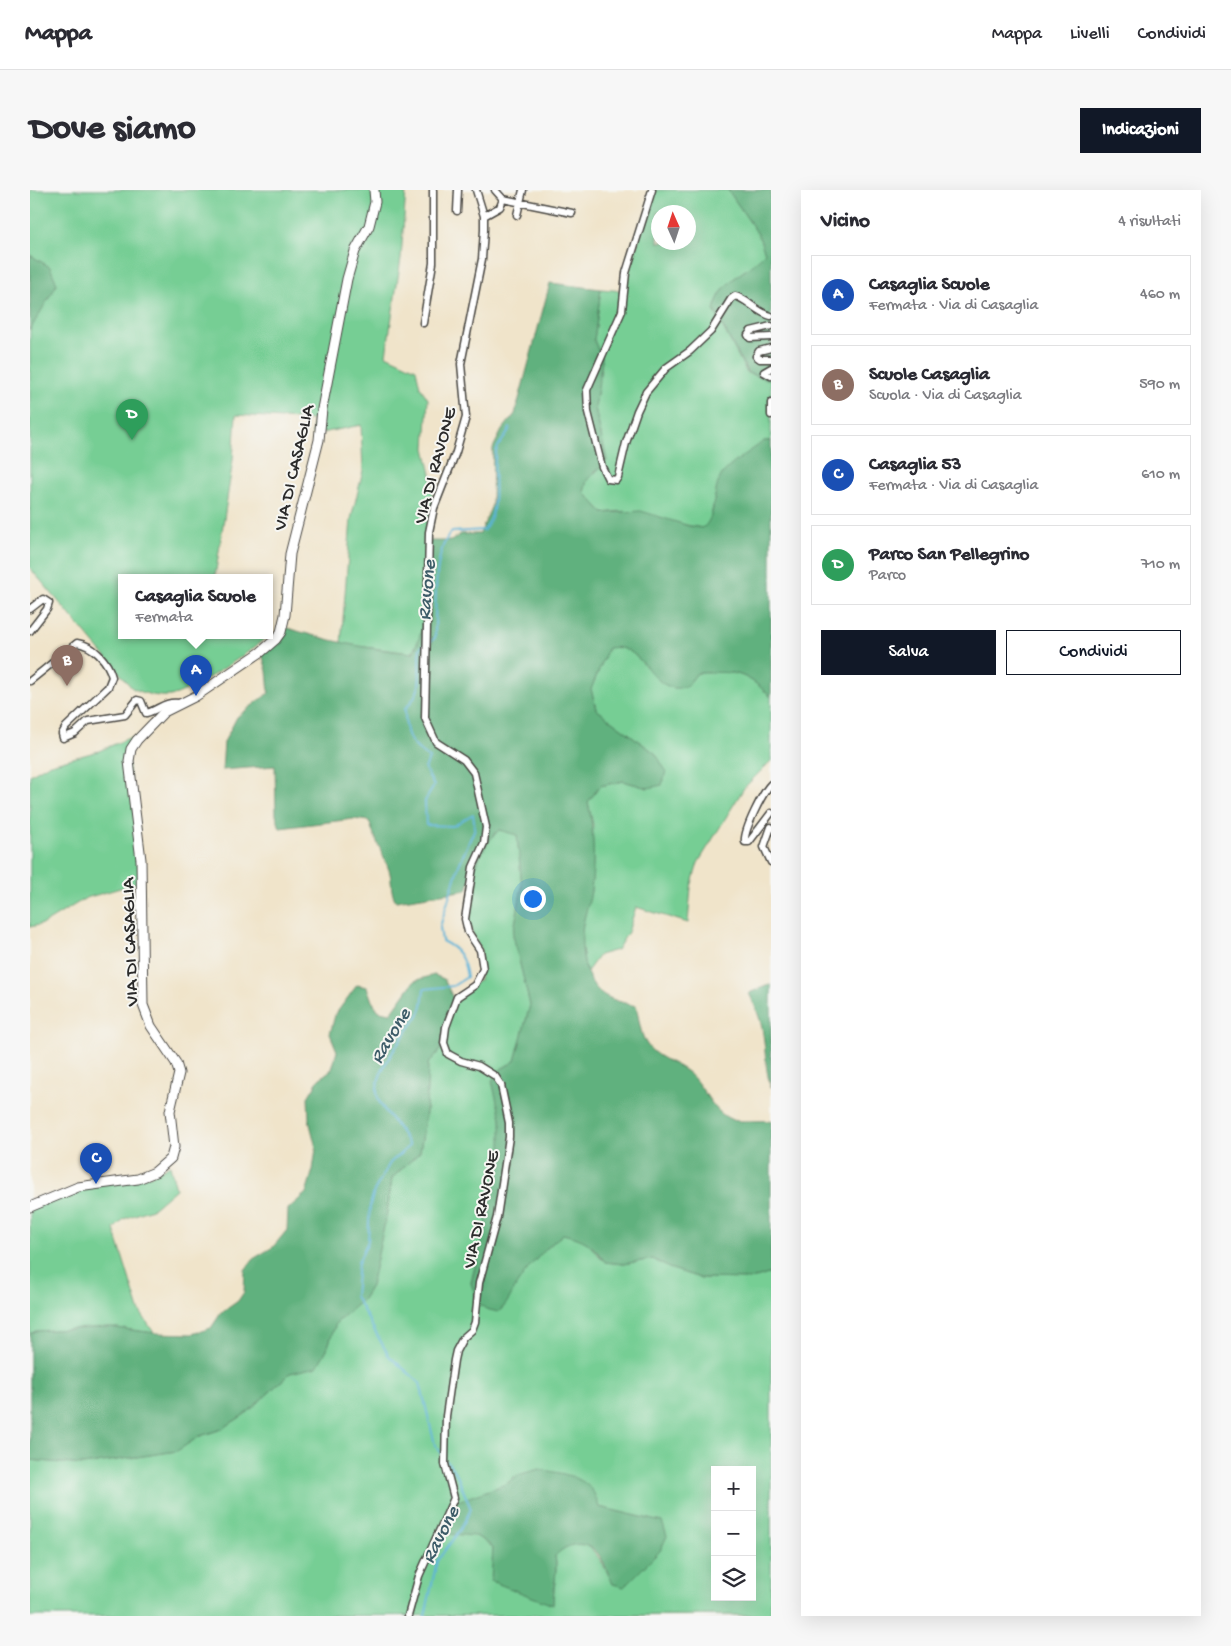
<!DOCTYPE html>
<html lang="it">
<meta charset="utf-8">
<style>
:root{--surface:#fff;--page:#f7f7f7;--text:#2b2b33;--muted:#7c7c81;--line:#e1e1e2;--accent:#111827}
body{margin:0;font-family:"Gochi Hand",sans-serif;background:var(--page);color:var(--text)}
.controls{position:absolute;right:15px;bottom:15px;display:grid;overflow:hidden;border-radius:0px;box-shadow:0 5px 20px #0002}
.controls button{width:45px;height:45px;display:grid;place-items:center;padding:0;border:0;border-bottom:1px solid var(--line);background:var(--surface);color:var(--text);font:25px sans-serif}
.compass{position:absolute;left:621px;top:15px;width:45px;height:45px;border-radius:50%;background:var(--surface);box-shadow:0 5px 20px #0002;rotate:357deg}
.you{position:absolute;left:502px;top:708px;width:18px;height:18px;margin:-12px;border:4px solid #fff;border-radius:50%;background:#1a73e8;box-shadow:0 0 0 8px #1a73e833}
.badge{display:grid;place-items:center;width:32px;height:32px;border-radius:50%;background:var(--accent);color:#fff;font-size:16px;font-weight:700}
.pin{position:absolute;translate:-50% -41px;filter:drop-shadow(0 1px 2px #0008)}
.pin::after{content:'';position:absolute;top:26px;width:18px;height:15px;background:inherit;clip-path:polygon(0 0,100% 0,50% 100%)}
.popup{position:absolute;left:88px;top:384px;width:155px;height:65px;box-sizing:border-box;display:grid;place-content:center;border-radius:0px;background:var(--surface);filter:drop-shadow(0 1px 4px #0005);font-size:16px;white-space:nowrap;color:var(--muted)}
.popup b{font-size:19px;color:var(--text)}
.popup::after{content:'';position:absolute;left:50%;top:100%;margin-left:-10px;border:10px solid transparent;border-top-color:var(--surface)}
.list{margin:0;padding:0;list-style:none}
h2{display:flex;justify-content:space-between;align-items:center;height:65px;margin:0;padding:0 20px;font-size:21px}
h2 small{font-size:16px;font-weight:400;color:var(--muted)}
.list li{display:grid;grid-template-columns:32px 1fr auto;gap:15px;align-items:center;box-sizing:border-box;height:80px;margin:0 10px 10px;padding:0 10px;border:1px solid var(--line);border-radius:0px}
.list b{display:block;font-size:19px;white-space:nowrap}
.list p{margin:0;font-size:16px;white-space:nowrap;color:var(--muted)}
.list em{font-size:16px;font-style:normal;color:var(--muted)}
.actions{display:flex;gap:10px;padding:15px 20px}
.actions a{flex:1;padding:11px 0;border:1px solid var(--accent);border-radius:0px;text-align:center;font-size:18px;color:var(--accent)}
.actions .main{background:var(--accent);color:#fff}
.icon{flex:none;width:28px;height:28px;fill:none;stroke:currentColor;stroke-width:2;stroke-linecap:round;stroke-linejoin:round}
.map{position:relative;flex:none;width:741px;height:1426px;overflow:hidden;border-radius:0px}
header{display:flex;align-items:center;gap:30px;box-sizing:border-box;height:70px;padding:0 25px;background:var(--surface);border-bottom:1px solid var(--line)}
header strong{font-size:24px}
nav{display:flex;gap:28px;margin-inline-start:auto;font-size:18px}
.intro{display:flex;align-items:center;justify-content:space-between;box-sizing:border-box;height:120px;padding:0 30px}
h1{margin:0;font-size:35px}
.button{padding:12px 22px;border-radius:0px;background:var(--accent);color:#fff;font-size:18px;font-weight:700}
main{display:flex;gap:30px;padding:0 30px}
aside{flex:1;background:var(--surface);border-radius:0px;box-shadow:0 5px 20px #0002}
.map>svg:first-child{display:block}
</style>
<header>
<strong>Mappa</strong>
<nav><a>Mappa</a><a>Livelli</a><a>Condividi</a></nav>
</header>
<div class="intro"><h1>Dove siamo</h1><a class="button">Indicazioni</a></div>
<main>
<div class="map">
<svg width="741" height="1426" viewBox="0 0 741 1426">
<rect width="100%" height="100%" fill="#f6f6f2"/>
<filter id="ink" filterUnits="userSpaceOnUse"><feTurbulence type="fractalNoise" baseFrequency=".02" numOctaves="2"/><feDisplacementMap in="SourceGraphic" scale="10" xChannelSelector="R" yChannelSelector="G"/><feConvolveMatrix kernelMatrix="1 2 1 2 8 2 1 2 1" color-interpolation-filters="sRGB"/></filter>
<filter id="wash" filterUnits="userSpaceOnUse"><feTurbulence type="fractalNoise" baseFrequency=".0096" numOctaves="4" result="noise"/><feDisplacementMap in="SourceGraphic" scale="20" xChannelSelector="R" yChannelSelector="G"/><feGaussianBlur stdDeviation="1.12" result="paint"/><feColorMatrix in="noise" values="0 0 0 0 0 0 0 0 0 0 0 0 0 0 0 0 0 1.4 0 .05"/><feComposite in="paint" operator="in"/></filter>
<g filter="url(#wash)">
<rect width="100%" height="100%" fill="#f0e4ca"/>
<!-- green -->
<path fill="#76ce94" stroke="#507c60" fill-rule="evenodd" d="M0,0H376L371,68L356,165L386,179L390,197L398,209L395,258L401,284L403,315L399,329V402L391,446L382,463L311,454L321,329L333,281L331,235L282,245L283,230L206,225L203,270L185,387H92V445H238C228,458 157,504 140,506C126,507 115,504 102,498L0,378Z
M623,0H698L728,44L735,63C714,86 693,87 684,120L717,183L741,190V251H734L685,305L680,332L673,338C634,333 615,316 573,323L554,302L557,290L577,271L565,218L572,170L564,150L571,99L594,101ZM628,22H658V52H628Z
M586,456L602,462L626,487L656,497L667,483C705,482 712,479 741,507V571L714,598L668,673L661,697L658,733L606,717L598,742L587,760L569,765L556,783L551,754L553,733L561,701L563,635L558,612L570,596L593,591L618,598L626,564L566,519L561,499L578,458Z
M101,547L98,569L111,692L56,708L13,734L0,737V585L17,575L69,561Z
M469,640L487,644L492,697L483,745L500,815L485,871L471,879L462,891C465,903 470,916 471,928C477,977 452,1044 441,1093L468,1122C479,1114 481,1101 489,1090C502,1072 516,1058 533,1044L553,1048L575,1072L593,1074L623,1069L639,1078L670,1088L723,1089L741,1083V1425L0,1426V1270L53,1275L146,1261L170,1246L192,1239L218,1222L260,1183L287,1176L297,1159L306,1133L333,1109L341,1096L357,1022L362,988L390,962L396,922L398,874L410,860L423,808L450,790L451,761L437,732L446,674L459,650ZM685,1280H722V1407H685ZM488,1285L561,1299L569,1317L632,1332L630,1361L601,1390L583,1394C571,1369 555,1334 525,1366C528,1382 523,1397 523,1414L462,1391L463,1357L446,1346L463,1299L476,1294Z
M140,975L146,999L124,1018L94,1029L84,1039L109,1120L124,1143L79,1137L6,1141L0,1144V1019L47,998L76,988L93,991L122,985Z"/>
<!-- forest -->
<path fill="#60b17e" stroke="#466e54" d="M698,0H741V190L718,183L684,120C693,87 714,86 735,63L728,44Z
M0,65L20,77L27,94L0,140Z
M520,93L571,99L564,150L572,170L565,218L577,271L557,290L554,302L573,323L611,321L659,336L673,338C688,325 681,299 693,283C704,271 721,261 734,251H741V507C712,479 705,482 667,483L656,497C652,497 647,499 644,498C617,493 612,452 578,458L561,499L566,519L626,564L636,581L632,595L618,598L593,591L570,596L558,612C564,640 565,671 561,700C560,712 555,722 553,734C550,756 552,786 570,802C579,810 595,813 606,816C609,827 610,843 616,853C625,868 642,871 656,881C675,895 680,922 703,930C708,932 732,930 741,931V1083L723,1089L670,1088L639,1078L623,1069L593,1074L575,1072C562,1054 555,1049 533,1044C516,1058 502,1072 490,1090C482,1101 479,1114 468,1122L456,1119L447,1112L441,1093L464,1000L471,958V928L462,891L471,879L485,871L500,815L483,745L492,697L487,645L469,640C451,657 444,678 437,700L366,711C359,700 363,691 359,680C353,663 344,648 339,631L323,629L250,638L246,625L245,576L192,580L194,552L207,527L239,503L237,481L232,464L254,437C300,451 334,459 383,463C400,428 399,390 399,351H421L431,344H450L462,315L463,258L472,240L485,224Z
M404,785L414,789L423,808L410,860L398,874L396,922L390,962L362,988L357,1022L341,1096L333,1109L306,1133L297,1159L287,1177L260,1183L218,1222L192,1239L170,1246L147,1261L53,1275L0,1270V1144L6,1141L79,1137L124,1143L162,1144L181,1138L191,1123L208,1111L214,1102L215,1080L223,1069L243,1057L257,1040L258,1019L276,1003L283,980L286,958L279,930L278,907L289,889L302,879L307,861L300,844L305,825L327,795L337,797L342,811L349,821L361,823L384,791Z
M741,794V898C735,880 736,862 733,844C731,829 725,816 719,803Z
M509,1279C526,1283 549,1284 561,1299C565,1303 567,1311 569,1317L632,1332L637,1346L630,1361L594,1397L583,1394C578,1385 574,1369 566,1362C553,1349 536,1354 525,1366C528,1382 523,1398 523,1415L461,1391L463,1357L446,1346L417,1344L422,1313L476,1294L488,1285Z"/>
<g fill="none" stroke-linecap="round" stroke-linejoin="round">
<!-- stream -->
<path stroke="#5db4d9" stroke-width="2" d="M398,453L405,448C406,423 402,359 422,342L454,340C471,321 461,285 466,262C468,253 477,247 480,238
M394,455L390,458C386,488 398,494 375,519C375,545 378,553 399,568L395,579L404,596L395,611L396,635L423,636L443,624L445,638L429,675L410,737L412,751C429,759 434,768 437,787L423,796L394,799C393,806 393,815 390,822C379,842 337,886 349,911C357,927 371,937 379,956L360,973L344,1001L340,1016L338,1051L328,1073L325,1106L359,1166L390,1193L405,1255L413,1265
M395,1426L407,1371L430,1340L441,1319L426,1283L417,1271"/>
</g>
</g>
<g filter="url(#ink)">
<g fill="none" stroke-linecap="round" stroke-linejoin="round">
<!-- street casing -->
<g stroke="#494743" stroke-width="9">
<path id="street" d="M622,0L596,83L592,121L557,200L558,222L572,277L578,289L586,290L588,287L596,253L607,221L616,202L636,178L660,161L681,141L701,109L705,106C716,108 726,122 741,126
M473,9L542,23
M427,21L428,0
M487,25L493,0
M454,26L470,17L473,9L465,0
M393,133L403,73V0
M741,136L721,141L718,145L720,148L741,147
M741,158L729,161L726,166L730,169H741
M741,178L734,182L741,186
M741,213V225
M0,419L13,409L19,413L17,419L0,441
M0,491L47,453C63,455 78,471 82,487L78,497L36,537L32,544L33,548L45,543L58,531L95,525L107,510L111,511L116,523C129,520 134,511 149,513
M741,594C733,602 713,641 715,652H719L741,623
M741,637L734,657L741,672
M378,1426L389,1386L424,1308L415,1274L416,1226L424,1170L426,1161L433,1148L442,1140L445,1132L449,1093L467,1027L479,947V933L471,895L465,886L449,876L431,871L418,864L414,853L416,837L427,807L445,795L453,779L450,760L438,742L435,729L443,677L454,653L456,637L444,583L434,570L406,552L395,528L399,342L404,318L426,262L436,227L431,174L452,69L454,40V26L446,0"/>
</g>
<!-- secondary casing -->
<g stroke="#494743" stroke-width="11">
<path id="secondary" d="M0,1017L48,997L108,989L125,982L141,968L144,957L140,921L149,883L146,873L121,836L113,815L111,670L99,571L101,559L107,550L134,522L166,506L231,462L246,449L251,442L255,425L260,364L289,250L292,219L317,89L325,61L339,36L345,12L344,0"/>
</g>
<!-- street -->
<use href="#street" stroke="#fff" stroke-width="6"/>
<!-- secondary -->
<use href="#secondary" stroke="#fff" stroke-width="9"/>
</g>
</g>
<g text-anchor="middle" stroke-width="4" stroke-linejoin="round" paint-order="stroke">
<!-- street labels -->
<g font-size="19" fill="#2b2b2b" stroke="#f6f6f2">
<text transform="translate(403 275) rotate(-75)" y="7">VIA DI RAVONE</text>
<text transform="translate(262 277) rotate(-77)" y="7">VIA DI CASAGLIA</text>
<text transform="translate(98 752) rotate(-92)" y="7">VIA DI CASAGLIA</text>
<text transform="translate(449 1019) rotate(-78)" y="7">VIA DI RAVONE</text>
</g>
<!-- water labels -->
<g font-size="20" font-style="italic" fill="#3c5b68" stroke="#f6f6f2">
<text transform="translate(395 400) rotate(-85)" y="7">Ravone</text>
<text transform="translate(359 845) rotate(-59)" y="7">Ravone</text>
<text transform="translate(409 1344) rotate(-63)" y="7">Ravone</text>
</g>
</g>
</svg>
<div class="controls">
<button>+</button>
<button>−</button>
<button><svg class="icon" aria-label="layers" viewBox="0 0 24 24"><path d="M12 4l9 5-9 5-9-5zM3 14l9 5 9-5"/></svg></button>
</div>
<svg class="compass" viewBox="-18 -18 36 36"><path d="M0-13l5 13h-10z" fill="#e53935"/><path d="M0 13l5-13h-10z" fill="#7c7c81"/></svg>
<div class="you"></div>
<div class="pin badge" style="left:166px;top:506px;background:#1a4fb4">A</div>
<div class="popup"><b>Casaglia Scuole</b>Fermata</div>
<div class="pin badge" style="left:37px;top:496px;background:#8d6e63">B</div>
<div class="pin badge" style="left:66px;top:994px;background:#1a4fb4">C</div>
<div class="pin badge" style="left:102px;top:250px;background:#2e9e5b">D</div>
</div>
<aside>
<h2>Vicino<small>4 risultati</small></h2>
<ul class="list">
<li><span class="badge" style="background:#1a4fb4">A</span><div><b>Casaglia Scuole</b><p>Fermata · Via di Casaglia</p></div><em>460 m</em></li>
<li><span class="badge" style="background:#8d6e63">B</span><div><b>Scuole Casaglia</b><p>Scuola · Via di Casaglia</p></div><em>590 m</em></li>
<li><span class="badge" style="background:#1a4fb4">C</span><div><b>Casaglia 53</b><p>Fermata · Via di Casaglia</p></div><em>610 m</em></li>
<li><span class="badge" style="background:#2e9e5b">D</span><div><b>Parco San Pellegrino</b><p>Parco</p></div><em>710 m</em></li>
</ul>
<div class="actions"><a class="main">Salva</a><a>Condividi</a></div>
</aside>
</main>
